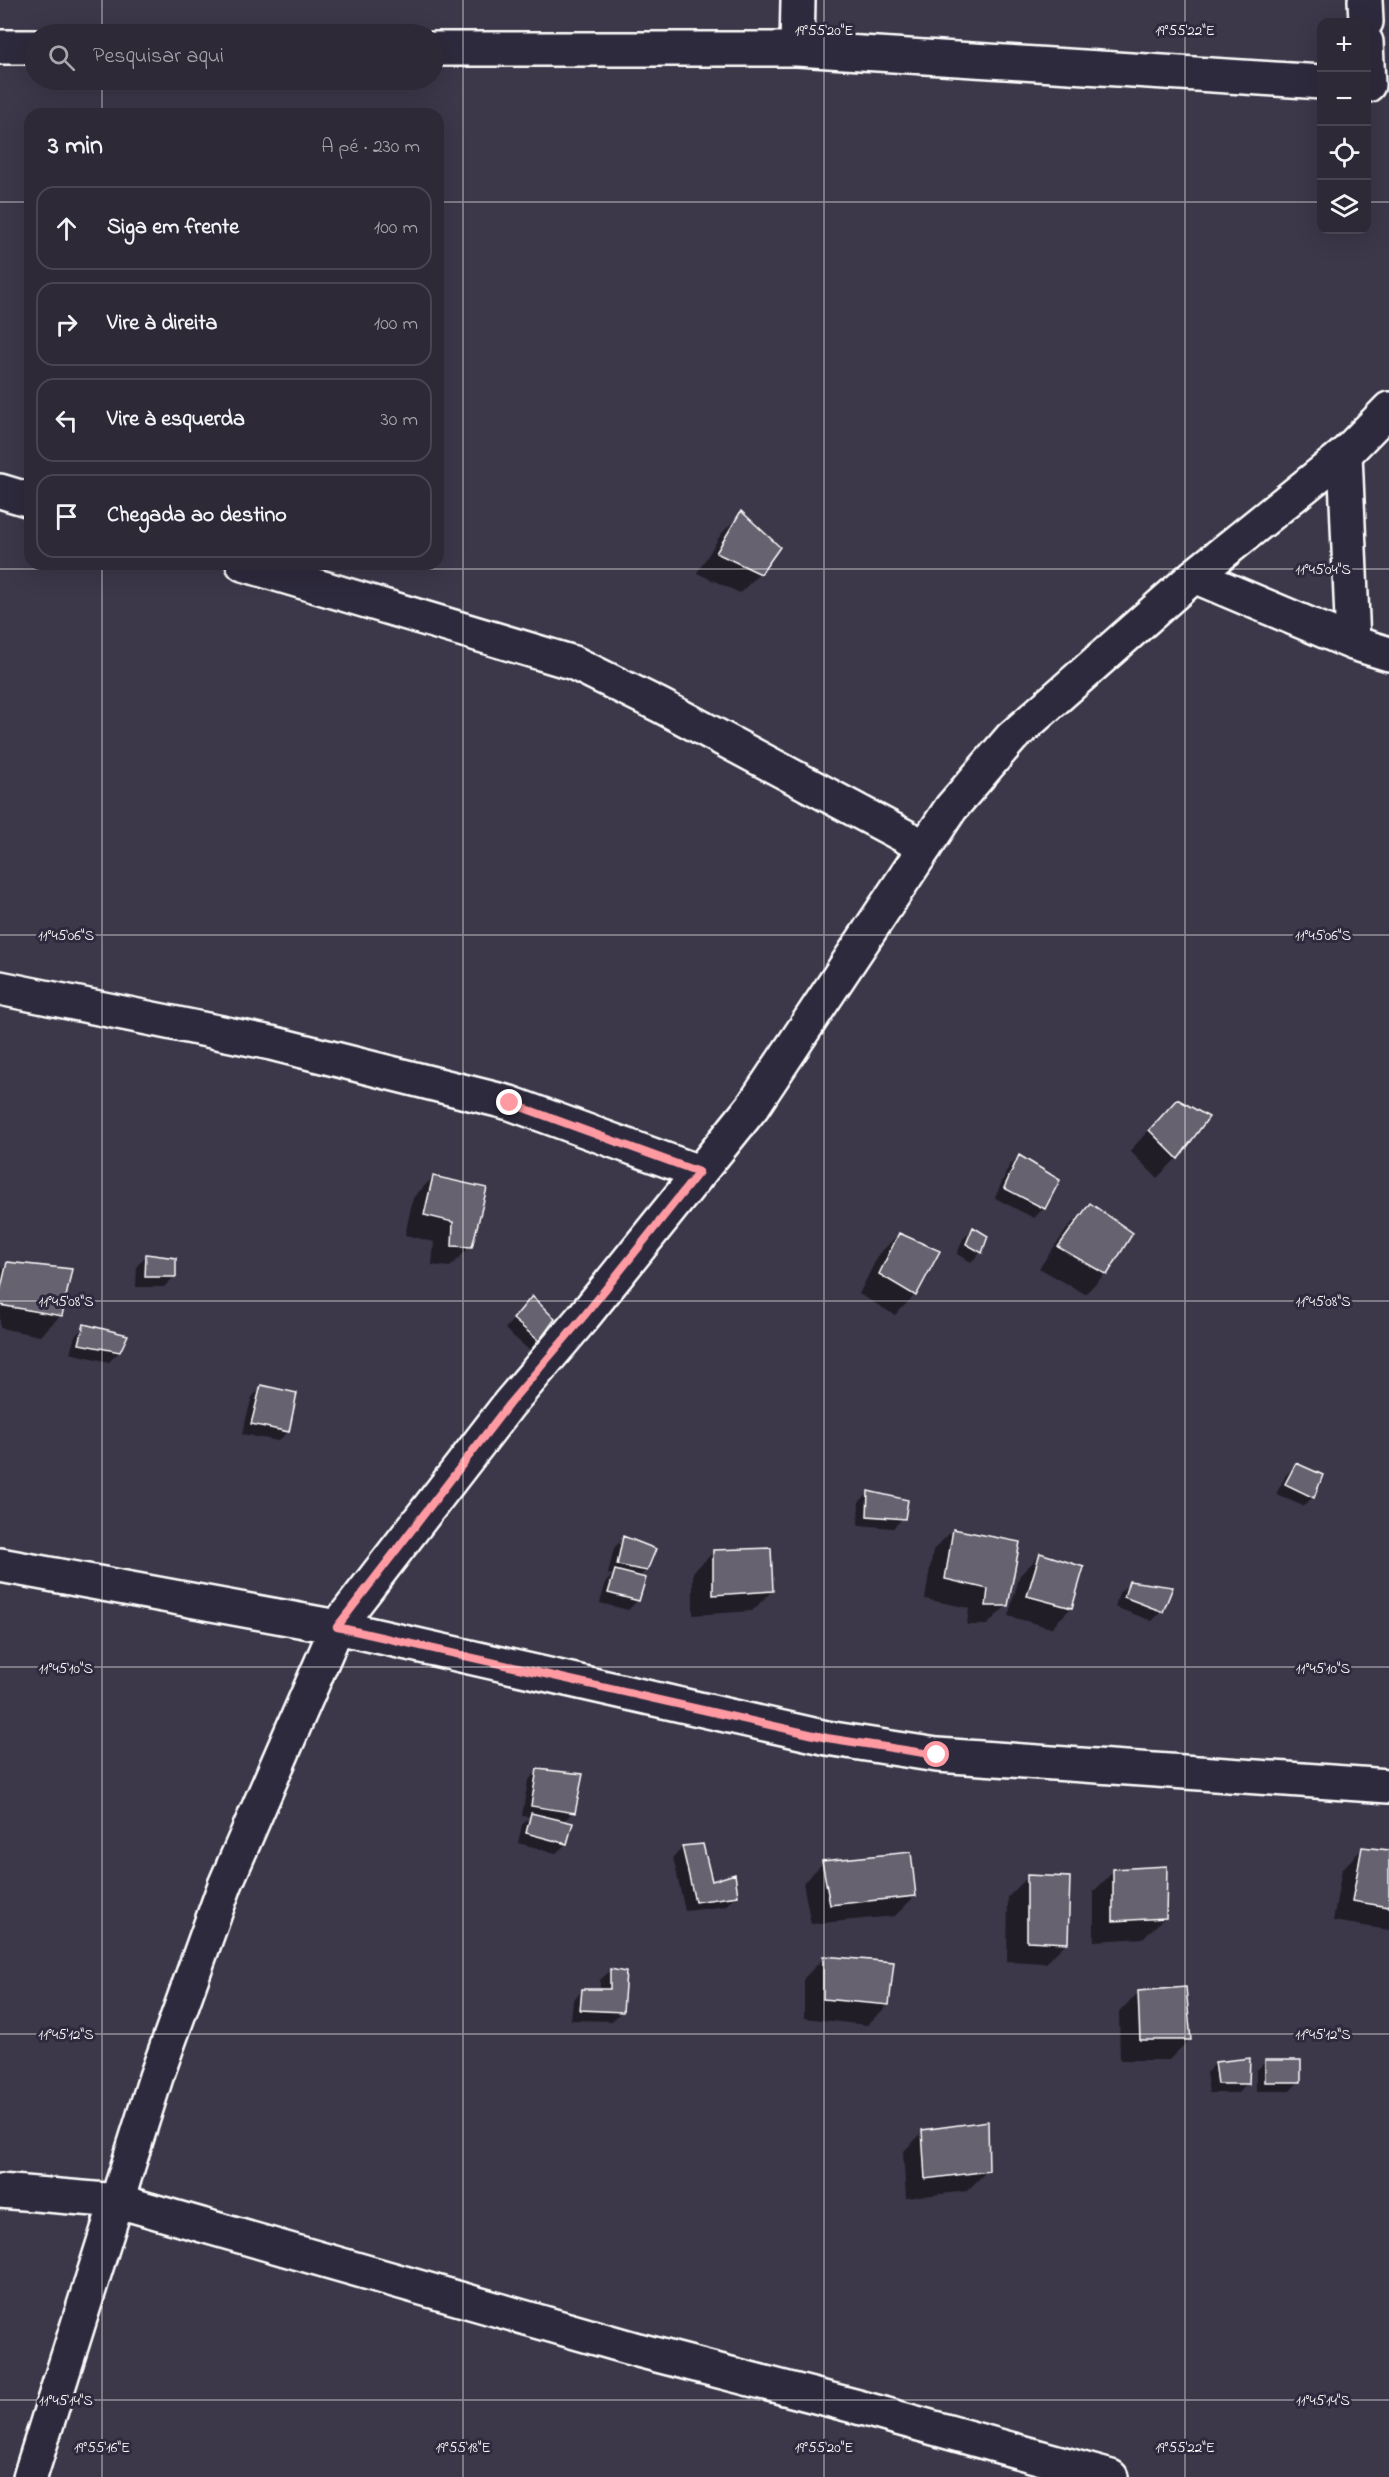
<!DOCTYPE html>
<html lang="pt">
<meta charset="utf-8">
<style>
:root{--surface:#2d2937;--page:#393542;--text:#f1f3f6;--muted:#a7a6ad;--line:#484552}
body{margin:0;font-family:"Indie Flower",sans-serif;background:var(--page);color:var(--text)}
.controls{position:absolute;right:18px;top:18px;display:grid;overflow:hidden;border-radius:12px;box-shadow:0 6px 24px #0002}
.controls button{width:54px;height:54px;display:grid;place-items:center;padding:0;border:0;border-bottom:2px solid var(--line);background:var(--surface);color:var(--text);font:30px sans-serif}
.stop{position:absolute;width:18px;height:18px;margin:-14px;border:4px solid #ff9aa2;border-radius:50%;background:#fff}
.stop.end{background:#ff9aa2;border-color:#fff;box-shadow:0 2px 6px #0008}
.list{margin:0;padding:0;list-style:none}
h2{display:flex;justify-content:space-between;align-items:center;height:78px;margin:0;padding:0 24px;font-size:26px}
h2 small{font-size:20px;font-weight:400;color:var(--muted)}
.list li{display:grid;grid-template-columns:39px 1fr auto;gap:18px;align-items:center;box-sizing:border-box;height:84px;margin:0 12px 12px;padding:0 12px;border:2px solid var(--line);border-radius:18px}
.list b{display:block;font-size:22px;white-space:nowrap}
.list em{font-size:20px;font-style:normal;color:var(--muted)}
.icon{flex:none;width:33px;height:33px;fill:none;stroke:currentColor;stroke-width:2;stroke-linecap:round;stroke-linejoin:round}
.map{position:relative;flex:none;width:1389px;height:2477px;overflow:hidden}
.search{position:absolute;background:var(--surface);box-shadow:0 6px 24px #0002;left:24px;top:24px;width:420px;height:66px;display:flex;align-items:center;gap:15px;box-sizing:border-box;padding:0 21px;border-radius:33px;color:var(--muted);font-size:22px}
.panel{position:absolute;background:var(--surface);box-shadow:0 6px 24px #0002;left:24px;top:108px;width:420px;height:462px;border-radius:18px}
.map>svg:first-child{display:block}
</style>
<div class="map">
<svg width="1389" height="2477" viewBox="0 0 1389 2477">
<rect width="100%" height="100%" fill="#3c3749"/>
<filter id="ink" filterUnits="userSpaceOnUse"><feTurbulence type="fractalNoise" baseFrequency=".0167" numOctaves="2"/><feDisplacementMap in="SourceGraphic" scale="12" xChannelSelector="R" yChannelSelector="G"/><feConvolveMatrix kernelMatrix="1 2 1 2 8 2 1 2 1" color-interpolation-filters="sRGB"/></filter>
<g filter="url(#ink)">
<!-- shadow -->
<path fill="#0007" d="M742,513L760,573L740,593L697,573L722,533Z
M1157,1121L1177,1158L1157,1178L1130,1151Z
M1019,1157L1044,1208L1034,1218L995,1198L1009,1166Z
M433,1177L471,1246L450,1267L432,1265L434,1242L405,1235L413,1198Z
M1091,1205L1105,1274L1085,1294L1039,1268L1070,1225Z
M973,1229L981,1252L971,1262L957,1254L963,1239Z
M899,1234L915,1295L895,1315L859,1294L879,1254Z
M146,1256L174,1277L164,1287H136L137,1266Z
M8,1263L61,1315L40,1336L0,1328V1271Z
M523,1308L538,1340L529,1350L505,1329Z
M85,1326L119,1352L109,1362L70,1353L75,1336Z
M262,1387L288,1432L278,1441L242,1434L252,1397Z
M1296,1465L1313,1497L1303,1506L1276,1494L1286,1475Z
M869,1493L903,1518L893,1528L858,1525L859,1502Z
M953,1530L1007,1605L987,1625H967L969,1608L925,1599L933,1550Z
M624,1538L646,1570L638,1578V1600L628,1610L600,1603L606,1582L613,1575L608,1574L614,1548Z
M714,1552L772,1591L752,1611L693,1615V1572Z
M1040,1555L1071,1608L1051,1628L1008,1616L1020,1575Z
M1129,1583L1162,1611L1152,1621L1115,1607L1119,1593Z
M537,1771L573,1812L563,1822L566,1844L556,1853L518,1843L522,1825L530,1817L522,1816L528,1781Z
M701,1846L711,1882L736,1896L726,1906L685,1911L673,1857L682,1848Z
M1362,1849L1389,1852V1930L1333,1921L1342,1869Z
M823,1863L915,1896L895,1916L811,1924L803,1883Z
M1114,1871L1164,1918L1144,1938L1094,1941V1891Z
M1028,1877L1066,1943L1046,1963L1007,1961L1008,1897Z
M824,1958L888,2005L867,2025L804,2018V1978Z
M610,1971L622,2011L612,2021L571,2020L573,2000L583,1990H600V1980Z
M1139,1992L1189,2040L1169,2060H1120L1119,2012Z
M1266,2061L1299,2081L1290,2091H1256V2071Z
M1216,2063L1247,2083L1238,2093H1209L1206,2073Z
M923,2132L987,2171L967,2191L906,2198L903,2152Z"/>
<!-- building -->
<path fill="#666270" stroke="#fff" stroke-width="1.5" d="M741,511L780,547L761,574L716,553Z
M1177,1099L1209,1117L1178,1159L1149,1130Z
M1019,1155L1060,1180L1045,1209L1004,1188Z
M433,1176L487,1188L472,1247L452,1246L453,1222L424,1215Z
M1090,1203L1133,1233L1107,1275L1058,1247Z
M973,1227L988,1236L982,1253L966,1244Z
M899,1233L940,1251L916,1296L879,1274Z
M146,1254L176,1258V1277H145Z
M7,1262L72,1269L62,1316L0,1305V1292Z
M532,1296L555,1319L539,1341L513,1319Z
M84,1324L128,1335L120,1352L79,1344Z
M261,1385L297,1393L289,1432L251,1424Z
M1296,1463L1323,1475L1314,1498L1285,1484Z
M868,1491L908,1500L905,1519L867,1516Z
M953,1529L1020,1542L1008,1606H986L988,1589L945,1579Z
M623,1536L656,1549L647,1571L617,1565Z
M771,1548L773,1591L713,1595V1550Z
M1040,1553L1084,1567L1072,1608L1027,1596Z
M615,1570L646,1578L639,1601L608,1593Z
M1129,1581L1173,1587L1163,1612L1124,1597Z
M537,1769L583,1774L575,1813L531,1806Z
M531,1813L573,1823L567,1844L526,1833Z
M703,1844L712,1881L735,1874L738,1896L695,1902L682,1846Z
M1362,1847L1389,1850V1907L1352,1901Z
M911,1852L916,1896L830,1905L822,1861Z
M1167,1866L1166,1918L1113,1921V1869Z
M1027,1875L1070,1877L1068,1943L1027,1941Z
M823,1956L894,1962L889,2005L823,1999Z
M610,1969L626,1972L623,2012L580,2010L582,1989H610Z
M1186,1987L1191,2040H1140L1138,1991Z
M1250,2058L1249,2084H1218L1215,2062Z
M1265,2060H1301V2082H1265Z
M988,2121L989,2171L925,2179L922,2130Z"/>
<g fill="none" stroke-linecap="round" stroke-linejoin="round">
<!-- street casing -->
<g stroke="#fff" stroke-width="38">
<path id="street" d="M1365,0L1366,22
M1366,42L1368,85
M0,47H34
M434,49H797L1322,82
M797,49L798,0
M1345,454L1353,643
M0,491L30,500
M243,564L574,663L661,706L925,847
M1194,576L1353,643L1389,654
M0,988L271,1043L510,1103L699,1172
M0,1565L337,1627L827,1738L937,1755L1389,1786
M0,2191L118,2201L638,2350L858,2407L1111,2477"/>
</g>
<!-- secondary casing -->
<g stroke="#fff" stroke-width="38">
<path id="secondary" d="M30,2477L156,2077L225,1885L337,1627L509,1404L584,1316L753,1106L951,808L1012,737L1194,576L1345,454L1389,409"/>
</g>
<!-- street -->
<use href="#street" stroke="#2f2a3d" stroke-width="33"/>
<!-- secondary -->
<use href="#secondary" stroke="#2f2a3d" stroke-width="33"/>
</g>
</g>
<g fill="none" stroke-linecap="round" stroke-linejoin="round" filter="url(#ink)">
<!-- route -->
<path stroke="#ff9aa2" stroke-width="8" d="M510,1103L699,1172L584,1316L509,1404L337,1627L827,1738L937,1755"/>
</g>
<!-- ticks -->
<path fill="none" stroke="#fff" stroke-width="1.5" stroke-opacity="0.45" d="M102,0V34M463,0V2477M824,0V2477M1185,0V2477M102,80V114M0,202H30M438,202H1322M1366,202H1389M102,564V2477M0,569H1389M0,935H1389M0,1301H1389M0,1667H1389M0,2034H1389M0,2400H1389"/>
<g font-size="15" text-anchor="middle" fill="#fff" stroke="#2f2a3d" stroke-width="6" stroke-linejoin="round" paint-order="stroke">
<text x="824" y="35">19°55'20"E</text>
<text x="1185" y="35">19°55'22"E</text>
<text x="1323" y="574">11°45'04"S</text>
<text x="66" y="940">11°45'06"S</text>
<text x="1323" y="940">11°45'06"S</text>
<text x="66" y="1306">11°45'08"S</text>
<text x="1323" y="1306">11°45'08"S</text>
<text x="66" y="1673">11°45'10"S</text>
<text x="1323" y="1673">11°45'10"S</text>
<text x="66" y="2039">11°45'12"S</text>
<text x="1323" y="2039">11°45'12"S</text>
<text x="66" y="2405">11°45'14"S</text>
<text x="1323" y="2405">11°45'14"S</text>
<text x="102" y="2452">19°55'16"E</text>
<text x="463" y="2452">19°55'18"E</text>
<text x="824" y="2452">19°55'20"E</text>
<text x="1185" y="2452">19°55'22"E</text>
</g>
</svg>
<div class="controls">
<button>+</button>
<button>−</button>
<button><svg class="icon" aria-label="locate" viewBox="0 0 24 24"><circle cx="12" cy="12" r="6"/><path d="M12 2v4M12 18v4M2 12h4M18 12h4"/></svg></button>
<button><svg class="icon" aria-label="layers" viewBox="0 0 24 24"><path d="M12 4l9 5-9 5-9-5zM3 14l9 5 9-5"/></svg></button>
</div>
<div class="stop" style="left:937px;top:1755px"></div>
<div class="stop end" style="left:510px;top:1103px"></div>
<div class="search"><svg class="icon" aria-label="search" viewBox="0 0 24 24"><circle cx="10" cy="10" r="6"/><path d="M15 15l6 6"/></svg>Pesquisar aqui</div>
<section class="panel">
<h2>3 min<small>A pé · 230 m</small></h2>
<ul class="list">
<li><svg class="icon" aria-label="ahead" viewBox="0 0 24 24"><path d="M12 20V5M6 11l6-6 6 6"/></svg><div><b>Siga em frente</b></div><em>100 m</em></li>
<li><svg class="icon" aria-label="right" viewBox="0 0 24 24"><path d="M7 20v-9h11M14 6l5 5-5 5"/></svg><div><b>Vire à direita</b></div><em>100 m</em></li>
<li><svg class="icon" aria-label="left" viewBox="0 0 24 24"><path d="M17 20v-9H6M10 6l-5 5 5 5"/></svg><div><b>Vire à esquerda</b></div><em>30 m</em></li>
<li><svg class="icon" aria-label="arrive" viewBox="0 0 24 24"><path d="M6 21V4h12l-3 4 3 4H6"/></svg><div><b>Chegada ao destino</b></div></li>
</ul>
</section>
</div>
